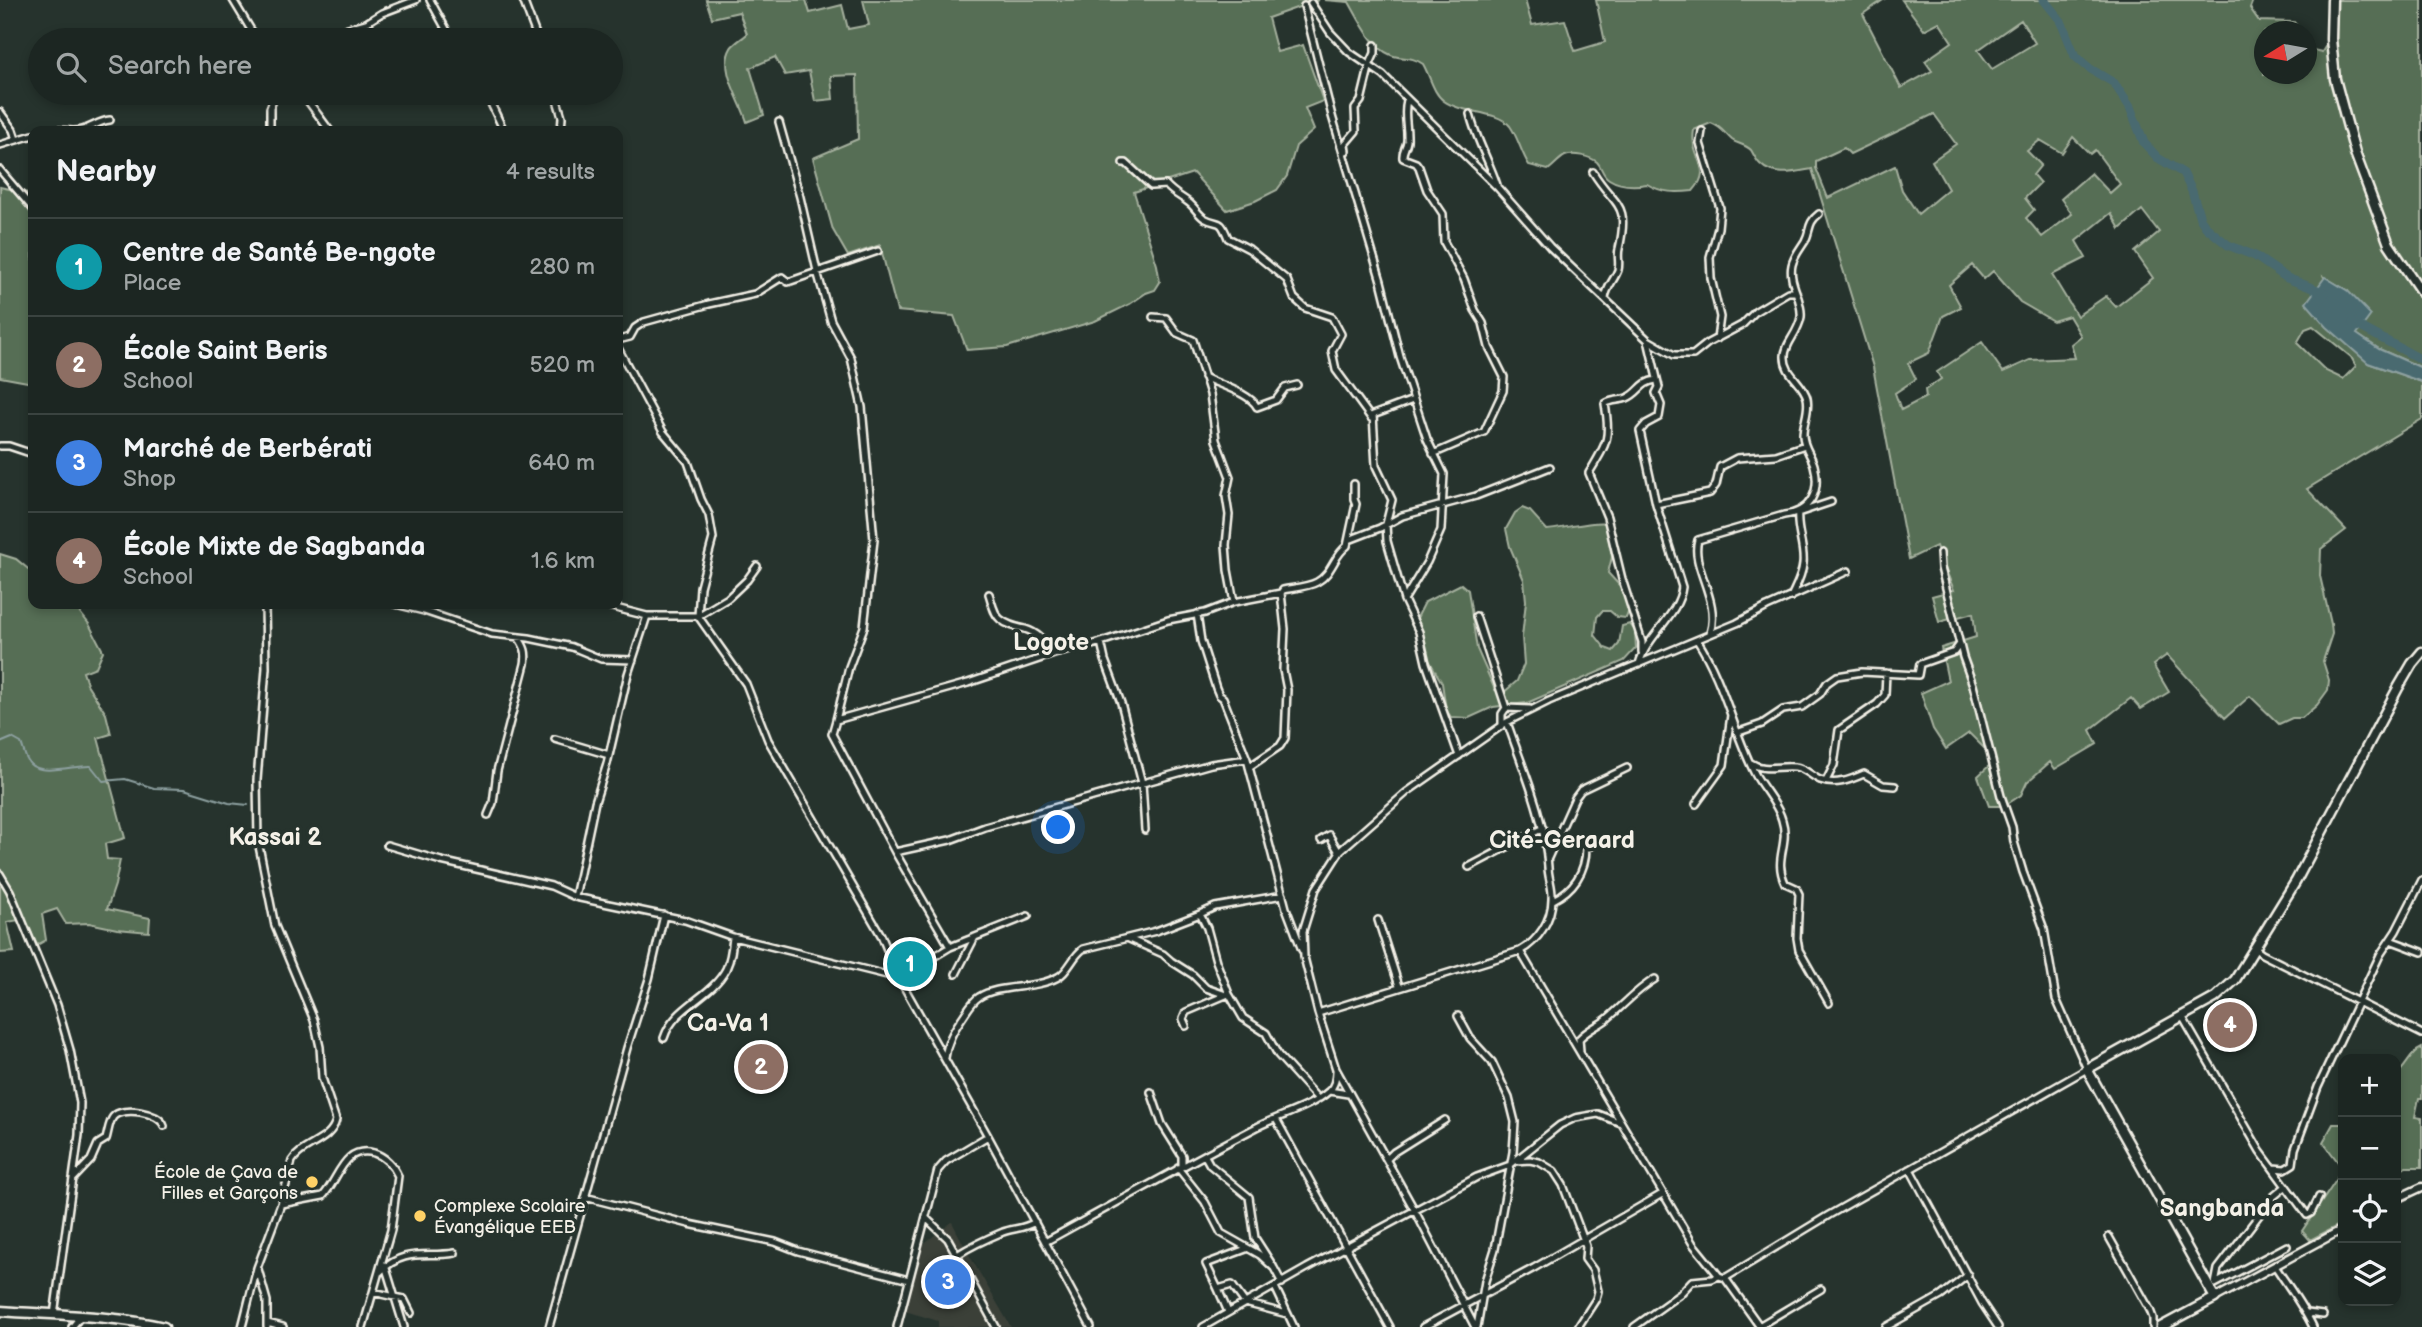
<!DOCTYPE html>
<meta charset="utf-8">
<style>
:root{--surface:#1c2622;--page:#29322f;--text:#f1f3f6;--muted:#a0a5a5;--line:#3a4340;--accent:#db2777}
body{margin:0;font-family:"Balsamiq Sans",sans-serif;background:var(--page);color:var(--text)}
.controls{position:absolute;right:21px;bottom:21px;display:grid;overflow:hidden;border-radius:14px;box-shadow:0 4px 10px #0003}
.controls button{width:63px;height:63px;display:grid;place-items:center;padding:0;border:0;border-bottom:2px solid var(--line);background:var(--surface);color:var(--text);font:35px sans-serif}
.compass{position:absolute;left:2254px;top:21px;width:63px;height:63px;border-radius:50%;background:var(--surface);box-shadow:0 4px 10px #0003;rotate:259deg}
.you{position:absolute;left:1059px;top:828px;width:24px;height:24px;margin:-18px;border:5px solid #fff;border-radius:50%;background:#1a73e8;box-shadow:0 0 0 10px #1a73e833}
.badge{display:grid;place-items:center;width:46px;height:46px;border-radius:50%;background:var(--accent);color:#fff;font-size:23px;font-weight:700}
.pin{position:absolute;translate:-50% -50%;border:4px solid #fff;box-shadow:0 2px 7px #0006}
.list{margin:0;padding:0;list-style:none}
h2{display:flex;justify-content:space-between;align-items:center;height:91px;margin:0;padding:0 28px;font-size:30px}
h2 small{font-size:23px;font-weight:400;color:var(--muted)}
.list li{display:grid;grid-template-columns:46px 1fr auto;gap:21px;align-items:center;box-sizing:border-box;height:98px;padding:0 28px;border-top:2px solid var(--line)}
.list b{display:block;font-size:26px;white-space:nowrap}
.list p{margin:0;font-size:23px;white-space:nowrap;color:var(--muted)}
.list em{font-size:23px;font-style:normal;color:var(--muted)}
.icon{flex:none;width:38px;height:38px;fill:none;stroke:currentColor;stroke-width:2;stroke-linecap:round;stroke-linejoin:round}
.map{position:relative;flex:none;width:2422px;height:1327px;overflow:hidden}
.search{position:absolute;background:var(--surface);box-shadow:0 4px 10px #0003;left:28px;top:28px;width:595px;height:77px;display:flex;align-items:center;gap:18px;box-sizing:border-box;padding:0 24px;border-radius:38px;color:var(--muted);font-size:26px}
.panel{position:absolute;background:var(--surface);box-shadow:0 4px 10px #0003;left:28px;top:126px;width:595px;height:483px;border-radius:14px}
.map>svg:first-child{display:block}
</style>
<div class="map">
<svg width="2422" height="1327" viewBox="0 0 2422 1327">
<rect width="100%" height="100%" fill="#26332d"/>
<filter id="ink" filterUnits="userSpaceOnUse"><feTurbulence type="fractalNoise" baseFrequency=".0143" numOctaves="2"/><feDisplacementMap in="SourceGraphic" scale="14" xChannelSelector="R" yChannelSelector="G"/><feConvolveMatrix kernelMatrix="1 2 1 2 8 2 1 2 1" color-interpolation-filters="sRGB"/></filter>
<g filter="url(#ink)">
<!-- built -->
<path fill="#3a4038" d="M952,1222L968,1253L1011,1327H938V1321L905,1311L919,1247Z"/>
<!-- green -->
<path fill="#566e54" stroke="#a5b09e" stroke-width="2" fill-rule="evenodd" d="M706,0H806L810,13L842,5L848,29L869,25L863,0H1319L1268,18L1277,52L1303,45L1323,101L1305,108L1314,130L1296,146L1287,176L1277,190L1255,201L1227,210L1193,173L1134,192L1157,265L1160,282L1155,290L1146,293L1130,304L1095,321L1007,347L967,350L954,316L897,311L880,245L848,256L833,230L813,158L858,139L857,75L831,76L833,99L815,101L809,71L785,75L775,57L750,68L764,115L747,122C741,100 718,70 731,48C734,43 743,38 747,34L739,12L712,18Z
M1324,0H1525L1532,25L1565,20L1575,51L1605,42L1596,0H1883L1863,14L1901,88L1932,71L1925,61L1952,42L1939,22L1924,30L1902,0H2253L2250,8L2259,21L2294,22L2301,31L2264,32V74H2306L2307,40L2313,50L2322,52L2334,32L2337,0H2422V368L2379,349L2356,334L2348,291L2324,277L2368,363L2422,382V419L2307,489L2346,530L2321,549L2320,576L2331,624L2332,634L2323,661L2329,680L2328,690L2317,705L2302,718H2292L2279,724L2250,696L2225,718L2167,655L2153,665L2169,692L2141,709L2131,698L2090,730L2097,744L2055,769L2050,762L2027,782L2021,795L2004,806H1989L1978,776L1991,764L1985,749L1969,733L1946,749L1933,729L1921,693L1948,681L1941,648L1976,637L1973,613L1939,622L1932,596L1954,590L1936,546L1909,559L1873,367L1812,169C1795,172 1774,178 1760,164C1756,160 1754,155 1751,150C1745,144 1737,144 1732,140C1724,133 1722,127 1711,123L1694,130C1689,160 1715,167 1693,191C1676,193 1662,193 1647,184C1635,186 1620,186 1609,179C1602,175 1602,167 1597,162C1590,156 1573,153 1565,156C1559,159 1554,166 1548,170L1529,165C1521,153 1518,137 1510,126C1497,110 1462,114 1444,101C1433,93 1430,76 1423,64C1410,55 1403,60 1391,55C1371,47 1359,19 1349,2ZM2021,20L2035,43L1992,69L1978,50ZM1934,114L1956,144L1932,161L1948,189L1918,214L1902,190L1895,166L1828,198L1816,168V161L1844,148L1850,154ZM2073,137L2090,154L2095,150L2120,184L2110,193L2091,173L2061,199L2072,214L2042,237L2026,218L2034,210L2025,198L2040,183L2033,175L2041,165L2027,151L2040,140L2062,153ZM2142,210L2159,232L2135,252L2153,278L2116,307L2106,296L2077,316L2052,275L2086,258L2076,241L2111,213L2120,229ZM1972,265L1984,279L1993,271L2020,302L2053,321L2069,316L2081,336L2071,344L2075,358L2030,360L2003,372L1982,342L1937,372L1941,379L1925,390L1926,397L1901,410L1895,393L1916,379L1908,363L1929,353L1943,316L1961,307L1949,285ZM2313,326L2351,357L2356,366L2343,379L2326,371L2297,343L2305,329Z
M0,187L33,194V383L0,377Z
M1522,508L1530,511L1547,530C1560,529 1598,520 1606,523L1612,557L1608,573L1620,586L1629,610L1626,618L1617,617L1610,611H1602L1597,617L1595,635L1605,648L1613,651L1619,644L1622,626L1630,624L1635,631L1636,648L1624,661L1527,703L1493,707L1469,718L1451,717L1446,710L1442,683L1420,644L1417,618L1425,602L1461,584L1468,590L1477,649L1495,690L1503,693L1517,681L1524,664L1522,637L1526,601L1524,580L1510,547L1506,529L1515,513Z
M0,554L16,559L33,573V604H73L89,624L103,651L96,667L83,672L87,684L106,714L111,734L98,738L125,838L105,844L107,859L120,860L115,885L107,909L150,918L149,932L117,929L89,923L66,924L57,909L42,914L46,940L37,945L25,919L7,922L14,952L0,953Z
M2422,1048V1098H2419L2415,1117L2422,1118V1167H2406L2396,1172V1075C2407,1067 2410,1053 2422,1048Z
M2333,1124H2343V1223L2310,1240L2302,1231L2337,1179L2341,1166L2323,1142Z"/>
<!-- water -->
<path fill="#496a70" stroke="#8da0a0" stroke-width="2" d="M2325,277L2348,291L2371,315L2357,334L2379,349L2422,368V382L2368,363L2327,327L2306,303Z"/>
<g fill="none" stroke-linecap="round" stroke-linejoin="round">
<!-- stream -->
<path stroke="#8da0a0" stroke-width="2" d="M0,743L12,738L21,743C24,750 25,759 30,764C41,776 76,765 91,766L103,781L125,779L154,788L184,789L229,803L248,805"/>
<!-- river -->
<path stroke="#496a70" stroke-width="9" d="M2044,0L2061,21L2075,56L2089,68L2114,83L2130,107L2144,143L2158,158L2183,173L2192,191L2200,218L2206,227L2228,245L2255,256L2287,278L2325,293
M2353,323L2422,360"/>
<!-- minor casing -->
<g stroke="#f4f1e8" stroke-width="10">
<path id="minor" d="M233,0L251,30L260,40
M430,0L452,40
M523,0L538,40
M1311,3L1330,32L1349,52L1383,75L1498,188L1550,247L1648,340L1659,387L1656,393L1661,405L1659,417L1646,424L1640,431L1656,504L1682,587C1679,615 1647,635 1639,664
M1304,6L1332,116L1381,281L1400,357L1427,439L1444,474L1441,530L1427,562L1404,600
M333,40L348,28L366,23L382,13L416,0
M302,93L330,131
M486,93L504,131
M555,93L562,117L561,131
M1407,100C1403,115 1408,126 1407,141C1406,148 1402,151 1403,158L1416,163L1419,167L1427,190L1443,214L1444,242L1464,279L1475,310L1483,323L1489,347L1504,377L1503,391L1484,432L1433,454
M0,112L13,130L16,139
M1470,114C1476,139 1489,161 1497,185
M779,122L800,197L817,271L831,321L851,358L862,407L874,540L864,627L849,667L836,720
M47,131C58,128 71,133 82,130C93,127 99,121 110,120
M270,131V108L276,93
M1702,131L1700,143L1720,208L1718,228L1710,257L1711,278L1720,317L1717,339
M0,145L33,135
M1346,151L1345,144L1356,131L1355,109L1361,101L1370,64L1375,53V45
M1123,163H1126L1151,186L1166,185C1173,193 1180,196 1188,202C1194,206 1198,214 1204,218C1220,227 1219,216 1228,238L1249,249L1287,280L1294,298L1305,308L1332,317L1341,334L1332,351L1336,370L1371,418
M0,170L33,209
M1593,172C1615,208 1630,200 1619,249C1617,256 1620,263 1618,270C1614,281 1606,287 1605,299
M1153,317L1166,318L1177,333L1193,340L1210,394L1216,440L1230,477L1226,496L1229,515L1226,545L1228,570L1234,602
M618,340L630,337L635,328L644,322L709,304L755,294L782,277L788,282L878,251
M1648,340L1674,355H1693L1708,343L1742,325L1756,311L1788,292H1796
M618,348L663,432L688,462L701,499L709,515L713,538L700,587L698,616L746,684L768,740L881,935L899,978L988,1136L1091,1327
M1204,377C1219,385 1250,393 1257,407L1276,400L1285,388L1297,385
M1413,400L1373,415L1376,466L1392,500L1386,524L1387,541L1404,600L1419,632L1426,663L1459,756
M0,446H9L33,454
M1656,504L1710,493L1716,485L1720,467L1737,458L1776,455L1805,445
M1349,540L1380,528L1402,516L1476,496L1550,467
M989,594C992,602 993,613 1000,619C1007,625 1016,627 1025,629C1039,633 1046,643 1054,654
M1791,597C1796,586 1802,576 1803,564C1805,547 1796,531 1798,513L1831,502
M395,604L424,611L492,634L529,638L572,647L601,659L633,660
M600,604L647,616H698L728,598L747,580L757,566
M1197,614L1201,641L1216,688L1219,695L1223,698L1247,759L1286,908L1302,950
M1476,616L1506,708L1502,714V726
M1710,633C1721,599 1690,567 1698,540L1784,515C1811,512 1821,491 1814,465C1811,455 1803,446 1803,435C1803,422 1810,411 1807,398C1803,382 1784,374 1785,356C1785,343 1798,334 1801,317C1803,299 1788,283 1792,265C1794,256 1800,249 1805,241C1811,230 1807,223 1819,214
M1697,640C1724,681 1733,731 1755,774C1763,789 1778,804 1782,820C1790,845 1773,858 1785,883L1796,888L1799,894L1797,938L1799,950L1829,1003
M1101,642L1105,660L1121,703L1142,783L1145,830
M1642,652V642L1622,579L1607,517L1589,473C1607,443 1611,439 1605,404C1612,399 1619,401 1627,398C1640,393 1640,382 1656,380
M1506,708L1530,709
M1739,732L1762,724L1783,710L1802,707L1820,694L1827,683L1837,676L1862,672L1918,675L1920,664L1954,652L1960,644
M555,739L609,755
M1751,763C1764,772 1779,765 1795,767C1805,768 1811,776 1820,780C1835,786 1850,780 1864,774L1883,785L1895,786
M1249,767L1280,746L1285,738L1287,690L1283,670L1285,629L1281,593
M1826,781L1834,765L1839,730L1877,704L1885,695L1886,673
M1696,804L1724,765L1731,715
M488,815L493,803L497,771L525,664C527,652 525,647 518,637
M1321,840L1329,835L1339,852
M387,845L441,861L551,886L575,897L685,920L733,937L899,978L950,947L1028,916
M895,852L950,840L985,827L1211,764L1247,759
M1548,858L1575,798L1581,790L1627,768
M1469,867L1543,828
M0,874L10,891L57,1005L70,1050L80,1103L79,1135L54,1315
M1283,895L1215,907L1200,914L1207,928L1216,961L1229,994L1243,1018L1266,1033L1278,1055L1317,1098
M575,897L595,802L607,764L628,674L647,616
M1553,900C1573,890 1586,872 1586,848L1600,842
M1378,920L1399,986
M1129,939L1163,954L1171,961L1193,975L1206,988L1226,995L1229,994
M2390,940L2422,952
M950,947L895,852L832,734L836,720L968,683L1054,654L1092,645L1168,620L1205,613L1234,602L1281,593L1283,590C1293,588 1308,587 1317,582C1332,574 1334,555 1347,546L1356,504L1354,499V484
M2254,948L2262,954L2422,1034
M1520,951L1693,1244L1719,1276L1725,1278L1760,1327
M956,974L975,937
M1318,1013L1520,951C1538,941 1552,920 1552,899C1553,888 1548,877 1548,867C1545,817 1523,769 1507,722
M1458,1016L1470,1038L1492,1062L1509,1098L1515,1122L1513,1152L1495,1249L1485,1281L1477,1327
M2182,1016L2260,1151L2307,1215L2311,1213L2319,1197
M1186,1026L1183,1019L1186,1012L1226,995
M664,1038C674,1006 711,998 726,969C731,959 732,948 733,937
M1580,1051L1579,1039C1587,1030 1598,1026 1607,1019C1623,1006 1636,990 1655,979
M945,1058C947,1042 953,1031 962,1018C967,1011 972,1001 979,997C999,984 1034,990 1058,977C1069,971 1072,957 1083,949L1156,931L1200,914
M1329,1091L1348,1094
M1151,1092L1162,1124L1182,1156V1166
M1276,1119L1390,1327
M1205,1156L1210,1165L1249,1197L1255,1238L1273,1266
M1387,1159L1394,1152L1445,1120
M1515,1161L1530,1160L1539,1162L1554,1171L1563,1185L1586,1246L1585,1259L1593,1270L1598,1291L1596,1299L1578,1327
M1178,1168L1205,1202L1221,1233L1260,1255L1274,1268L1282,1283
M2273,1168L2285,1169L2293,1164L2295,1149L2318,1087L2380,955L2396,931L2422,880
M1910,1169L1982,1303L1998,1327
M73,1179L91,1160L98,1144L106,1139C108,1133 109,1122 113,1117C122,1106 160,1112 164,1126
M585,1197L689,1224L775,1242L798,1251L909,1280
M281,1204L323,1196C339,1179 343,1145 374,1153C386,1157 393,1165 398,1176L391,1230L363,1327
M926,1218L948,1239L996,1327
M2109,1237L2150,1310L2153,1318V1327
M1045,1242C1116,1203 1186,1164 1257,1127C1280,1115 1310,1108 1329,1091C1335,1086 1336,1078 1336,1071
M957,1255C971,1246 986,1239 1003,1232C1014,1228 1024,1229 1035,1222
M385,1265L404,1327
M2275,1266C2288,1286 2303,1306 2313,1327
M258,1269L267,1301V1327
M380,1272C405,1247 425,1258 455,1253
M1725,1278L1829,1215L2087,1069L2056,999L2044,929L2023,872L2014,842L2012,827L2001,796L1973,685L1963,657L1941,568L1940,553
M2215,1284L2218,1269L2273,1197L2285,1187
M2215,1284L2287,1246
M1275,1287L1294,1327
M1218,1289L1206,1264L1246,1249
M373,1292L404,1299L411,1313
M1228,1312L1218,1289L1232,1285L1245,1303L1287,1314
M2307,1313L2323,1315
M267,1323L283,1327
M1759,1326L1821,1289
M72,1327L81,1316
M242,1327L257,1268L281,1204L292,1161C302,1144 331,1142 336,1120L322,1078L320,1047L314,1020L275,926L258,841L257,780L266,668L265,604
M549,1327L627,1048L649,979L664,915
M897,1327L938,1170L946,1161L988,1136
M1203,1327L1307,1268L1477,1177L1510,1165L1560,1125L1575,1118L1598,1114L1621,1123
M1423,1327L1534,1268L1662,1194
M1475,1327L1415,1211L1336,1069L1318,1013L1304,957L1303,931L1316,889L1341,850L1407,792L1507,722L1549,701L1737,623L1767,607L1848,571
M1634,1327L1680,1294L1692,1281L1712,1279L1719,1276
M1886,1327L1941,1296L1968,1275"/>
</g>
<!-- tertiary casing -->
<g stroke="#f4f1e8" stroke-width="11">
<path id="tertiary" d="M2396,1199L2422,1187
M2215,1298L2343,1229"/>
</g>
<!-- primary casing -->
<g stroke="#f4f1e8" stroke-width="13">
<path id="primary" d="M2332,0L2331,39L2335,79L2355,153L2389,244L2422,293
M0,1311C54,1315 111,1315 164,1327
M2161,1327L2215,1298L2087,1069L2215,998L2235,980L2296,881L2398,688L2412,664L2422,652"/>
</g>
<!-- minor -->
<use href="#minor" stroke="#26332d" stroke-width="5"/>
<!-- tertiary -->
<use href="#tertiary" stroke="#26332d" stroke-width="6"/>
<!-- primary -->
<use href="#primary" stroke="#26332d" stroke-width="8"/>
</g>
</g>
<!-- markers -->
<g fill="#ffd166" stroke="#26332d" stroke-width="2.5">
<circle cx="312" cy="1182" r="7"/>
<circle cx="420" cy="1216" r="7"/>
</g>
<g text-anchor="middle" stroke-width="7" stroke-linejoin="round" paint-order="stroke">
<!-- poi labels -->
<g font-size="18" fill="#f4f1e8" stroke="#26332d" text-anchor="end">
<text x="298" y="1178">École de Çava de<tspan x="298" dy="21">Filles et Garçons</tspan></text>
<text x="434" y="1212" text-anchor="start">Complexe Scolaire<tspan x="434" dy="21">Évangélique EEB</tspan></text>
</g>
<!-- district labels -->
<g font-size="24" font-weight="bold" fill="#f4f1e8" stroke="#26332d">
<text x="1051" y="650">Logote</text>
<text x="275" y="845">Kassai 2</text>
<text x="1562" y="848">Cité-Geraard</text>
<text x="728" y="1031">Ca-Va 1</text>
<text x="2222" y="1216">Sangbanda</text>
</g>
</g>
</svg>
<div class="controls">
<button>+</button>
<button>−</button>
<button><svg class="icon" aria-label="locate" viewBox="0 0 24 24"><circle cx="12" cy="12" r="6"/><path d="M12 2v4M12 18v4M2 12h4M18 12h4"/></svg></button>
<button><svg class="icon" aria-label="layers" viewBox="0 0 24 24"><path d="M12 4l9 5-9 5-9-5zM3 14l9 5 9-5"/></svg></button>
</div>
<svg class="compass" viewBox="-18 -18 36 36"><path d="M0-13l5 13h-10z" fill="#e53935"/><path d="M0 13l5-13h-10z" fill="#a0a5a5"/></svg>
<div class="you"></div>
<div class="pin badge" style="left:910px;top:964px;background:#0f9aa8">1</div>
<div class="pin badge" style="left:761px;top:1067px;background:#8d6e63">2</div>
<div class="pin badge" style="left:948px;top:1282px;background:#3f7fe0">3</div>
<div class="pin badge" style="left:2230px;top:1025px;background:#8d6e63">4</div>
<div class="search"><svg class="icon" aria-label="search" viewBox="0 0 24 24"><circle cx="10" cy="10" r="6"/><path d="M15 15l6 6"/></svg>Search here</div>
<section class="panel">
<h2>Nearby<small>4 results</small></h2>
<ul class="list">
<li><span class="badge" style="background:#0f9aa8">1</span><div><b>Centre de Santé Be-ngote</b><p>Place</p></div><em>280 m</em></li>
<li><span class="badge" style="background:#8d6e63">2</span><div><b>École Saint Beris</b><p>School</p></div><em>520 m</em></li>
<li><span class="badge" style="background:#3f7fe0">3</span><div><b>Marché de Berbérati</b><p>Shop</p></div><em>640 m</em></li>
<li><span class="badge" style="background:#8d6e63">4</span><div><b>École Mixte de Sagbanda</b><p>School</p></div><em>1.6 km</em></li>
</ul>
</section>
</div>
